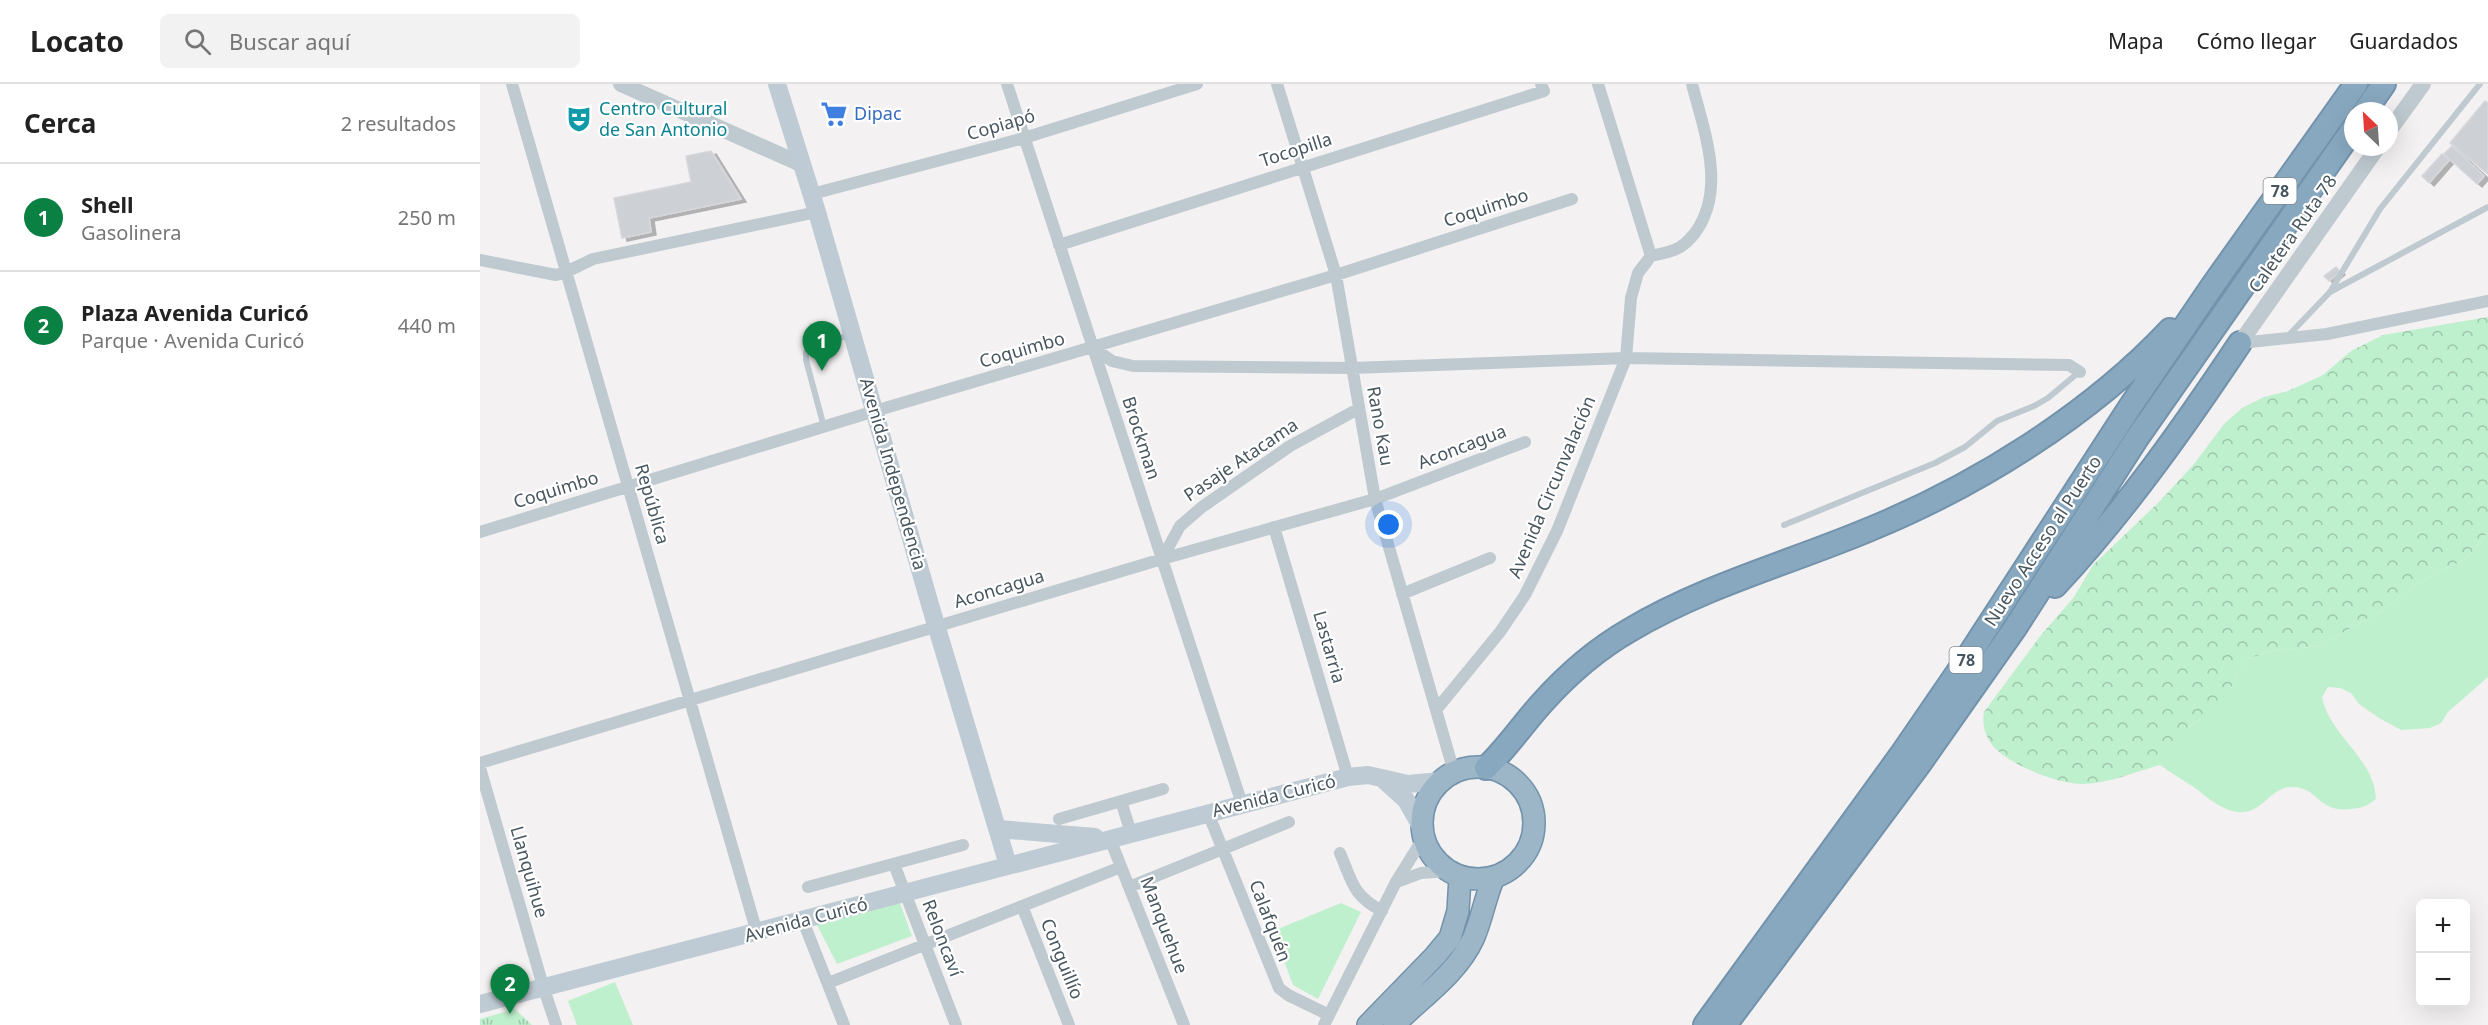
<!DOCTYPE html>
<html lang="es">
<meta charset="utf-8">
<style>
:root{--surface:#fff;--page:#f2f2f2;--text:#222;--muted:#767676;--line:#e0e0e0;--accent:#0b8043}
body{margin:0;font-family:"Noto Sans",sans-serif;background:var(--page);color:var(--text)}
.controls{position:absolute;right:18px;bottom:18px;display:grid;overflow:hidden;border-radius:9px;box-shadow:0 6px 24px #0002}
.controls button{width:54px;height:54px;display:grid;place-items:center;padding:0;border:0;border-bottom:2px solid var(--line);background:var(--surface);color:var(--text);font:30px sans-serif}
.compass{position:absolute;left:1864px;top:18px;width:54px;height:54px;border-radius:50%;background:var(--surface);box-shadow:0 6px 24px #0002;rotate:335deg}
.you{position:absolute;left:909px;top:441px;width:21px;height:21px;margin:-15px;border:4px solid #fff;border-radius:50%;background:#1a73e8;box-shadow:0 0 0 9px #1a73e833}
.badge{display:grid;place-items:center;width:39px;height:39px;border-radius:50%;background:var(--accent);color:#fff;font-size:20px;font-weight:700}
.pin{position:absolute;translate:-50% -50px;filter:drop-shadow(0 2px 3px #0008)}
.pin::after{content:'';position:absolute;top:32px;width:21px;height:18px;background:inherit;clip-path:polygon(0 0,100% 0,50% 100%)}
.list{margin:0;padding:0;list-style:none}
h2{display:flex;justify-content:space-between;align-items:center;height:78px;margin:0;padding:0 24px;font-size:26px}
h2 small{font-size:20px;font-weight:400;color:var(--muted)}
.list li{display:grid;grid-template-columns:39px 1fr auto;gap:18px;align-items:center;box-sizing:border-box;height:108px;padding:0 24px;border-top:2px solid var(--line)}
.list b{display:block;font-size:22px;white-space:nowrap}
.list p{margin:0;font-size:20px;white-space:nowrap;color:var(--muted)}
.list em{font-size:20px;font-style:normal;color:var(--muted)}
.icon{flex:none;width:33px;height:33px;fill:none;stroke:currentColor;stroke-width:2;stroke-linecap:round;stroke-linejoin:round}
.map{position:relative;flex:none;width:2008px;height:941px;overflow:hidden}
header{display:flex;align-items:center;gap:36px;box-sizing:border-box;height:84px;padding:0 30px;background:var(--surface);border-bottom:2px solid var(--line)}
header strong{font-size:28px}
nav{display:flex;gap:33px;margin-inline-start:auto;font-size:21px}
.search{width:420px;height:54px;background:var(--page);display:flex;align-items:center;gap:15px;box-sizing:border-box;padding:0 21px;border-radius:9px;color:var(--muted);font-size:22px}
main{display:flex}
aside{flex:1;background:var(--surface)}
.map>svg:first-child{display:block}
</style>
<header>
<strong>Locato</strong>
<div class="search"><svg class="icon" aria-label="search" viewBox="0 0 24 24"><circle cx="10" cy="10" r="6"/><path d="M15 15l6 6"/></svg>Buscar aquí</div>
<nav><a>Mapa</a><a>Cómo llegar</a><a>Guardados</a></nav>
</header>
<main>
<aside>
<h2>Cerca<small>2 resultados</small></h2>
<ul class="list">
<li><span class="badge">1</span><div><b>Shell</b><p>Gasolinera</p></div><em>250 m</em></li>
<li><span class="badge">2</span><div><b>Plaza Avenida Curicó</b><p>Parque · Avenida Curicó</p></div><em>440 m</em></li>
</ul>
</aside>
<div class="map">
<svg width="2008" height="941" viewBox="0 0 2008 941">
<defs>
<pattern id="forest-crowns" width="20" height="18" patternUnits="userSpaceOnUse" patternTransform="scale(1.5)"><rect width="20" height="18" fill="#bff0ce"/><path d="M2 6a3 3 0 1 1 6 0M12 15a3 3 0 1 1 6 0" fill="none" stroke="#9dc5aa"/></pattern>
<pattern id="park-tufts" width="24" height="20" patternUnits="userSpaceOnUse" patternTransform="scale(1.5)"><rect width="24" height="20" fill="#bff0ce"/><path d="M3 7l-1-3M5 7V3M7 7l1-3M15 17l-1-3M17 17v-4M19 17l1-3" fill="none" stroke="#9dc5aa"/></pattern>
<filter id="shadow"><feDropShadow dx="5" dy="3" stdDeviation="0" flood-color="#0004"/></filter>
</defs>
<rect width="100%" height="100%" fill="#f3f1f1"/>
<!-- grass -->
<path fill="#bff0ce" d="M2008,448V593L1968,628L1961,639L1950,644L1921,646L1899,634L1879,620L1871,609L1860,604L1848,603L1842,613C1850,653 1894,673 1896,715C1887,722 1882,724 1871,725C1838,729 1840,705 1814,703C1798,702 1790,714 1779,722C1756,739 1732,717 1715,704C1703,696 1691,689 1680,681L1684,669L1698,650L1719,636L1751,604L1758,586L1770,574L1792,567L1839,562L1904,525L1927,507L1957,488L1980,478L1991,469Z
M420,819L432,852L357,880L336,839Z
M861,819L881,828L838,915L813,901L793,847Z
M135,898L153,941H97L88,917Z"/>
<!-- forest -->
<path fill="url(#forest-crowns)" d="M2008,233V448L1991,469L1980,478L1957,488L1927,507L1904,525L1839,562L1792,567L1770,574L1758,586L1751,604V618C1720,636 1693,645 1680,681C1655,688 1630,699 1604,700C1579,701 1530,681 1513,662C1505,652 1502,640 1504,628L1561,551L1594,513L1613,481L1680,417L1714,380L1744,340L1762,324L1784,313L1808,307L1843,291L1871,267L1903,251Z"/>
<!-- park -->
<path fill="url(#park-tufts)" d="M35,925L52,941H0V935Z"/>
<!-- building -->
<path fill="#cdd0d5" stroke="#d5d7dc" stroke-width="1.5" filter="url(#shadow)" d="M2005,17L2008,19V90L1970,59Z
M1972,62L2004,92L1997,100L1964,70Z
M231,67L261,115L169,134L171,148L142,154L134,114L211,98L206,72Z
M1962,70L1969,76L1949,99L1942,92Z
M1856,183L1860,188L1849,197L1844,192Z"/>
<g fill="none" stroke-linecap="round" stroke-linejoin="round">
<!-- trunk casing -->
<g stroke="#7393ac" stroke-width="24">
<path id="trunk" d="M942 739a56 56 0 1 1 112 0a56 56 0 1 1-112 0Z
M888,941L955,872L970,854L978,827L980,793
M914,941C940,914 977,890 993,855C1002,835 1005,813 1014,793"/>
</g>
<!-- motorway casing -->
<g stroke="#7393ac" stroke-width="26">
<path id="motorway" d="M1885,27L1904,0
M1575,502C1644,428 1704,343 1760,259
M1006,684C1028,663 1042,641 1062,619C1087,591 1117,565 1150,546C1224,502 1309,479 1388,446C1496,402 1610,331 1690,246
M1225,941L1421,671L1482,582L1650,323L1733,201L1876,0
M1245,941L1438,682L1535,544L1657,354L1873,45"/>
</g>
<!-- service -->
<path stroke="#bec9d0" stroke-width="6" d="M1850,208L2008,123
M1807,253L1850,208L1900,125L2000,0
M344,343L326,276V268L336,262L369,251
M1304,441L1455,379L1485,363L1517,337L1554,322L1568,314L1599,288"/>
<!-- minor -->
<path stroke="#bec9d0" stroke-width="12" d="M32,0L277,849
M527,0L762,720
M797,0L856,191L895,415L974,688
M332,110L544,54L717,0
M579,161L1064,7L1061,0
M1171,172C1178,170 1187,169 1194,166C1203,163 1209,156 1215,149C1247,105 1224,47 1212,0
M0,176L76,191L86,188L113,175L337,128
M1760,259L1847,250L2008,217
M613,264L632,277L653,282L872,284L1146,274L1589,281L1600,288
M794,443L868,693
M0,448L395,327L856,191L1092,115
M682,475L700,442L722,423L810,362L878,325
M922,510L1010,474
M956,626L1020,548L1045,511L1077,447L1146,274L1151,214L1158,189L1171,172L1118,0
M0,679L682,475L895,415L1045,358
M0,684L63,902L76,941
M641,717L651,749
M728,729L799,904L808,911L849,931
M579,735L683,705
M630,755L704,941
M860,769C872,797 872,811 902,827
M414,780L476,941
M917,798L941,789L968,787
M328,803L483,761
M649,803L809,738
M542,822L589,941
M323,837L364,941
M348,899L641,783
M844,941L916,798L944,753"/>
<!-- tertiary -->
<path stroke="#bec9d0" stroke-width="16" d="M141,0L323,81
M1909,47L1943,0
M1760,259L1898,63"/>
<!-- secondary -->
<path stroke="#becbd4" stroke-width="18" d="M297,0L337,128L451,524L528,781
M905,697L926,716L942,744
M518,745L615,753
M0,920L868,693L888,691L928,700L961,697"/>
<!-- trunk -->
<use href="#trunk" stroke="#9cb6c8" stroke-width="21"/>
<!-- motorway -->
<use href="#motorway" stroke="#88a8c0" stroke-width="22"/>
</g>
<!-- icons -->
<defs>
<g id="supermarket-bare" transform="scale(2.07)"><path d="M-6-5.5h2.5l.6 2H6L4.5 2H-2.5L-4.4-4H-6ZM-1.5 3.2a1.3 1.3 0 1 0 .1 0ZM3 3.2a1.3 1.3 0 1 0 .1 0Z" fill="#3f7fe0" stroke="#fff" stroke-width="2.5" paint-order="stroke"/></g>
<g id="theatre-bare" transform="scale(2.07)"><path d="M-5-5.5Q0-4 5-5.5V0Q5 5 0 6Q-5 5-5 0ZM-3.3-2.5H-1v1.5H-3.3ZM1-2.5H3.3v1.5H1ZM-2.8 1Q0 5.5 2.8 1Z" fill="#0f9aa8" stroke="#fff" stroke-width="2.5" paint-order="stroke"/></g>
</defs>
<g fill-rule="evenodd">
<use href="#supermarket-bare" x="354" y="30"/>
<use href="#theatre-bare" x="99" y="35"/>
</g>
<g text-anchor="middle" stroke-width="4.5" stroke-linejoin="round" paint-order="stroke">
<!-- shield labels -->
<g fill="#fff" stroke="#7f898f" stroke-width="1.5">
<rect x="1783.5" y="94" width="33" height="26" rx="4.5"/>
<rect x="1469.5" y="563" width="33" height="26" rx="4.5"/>
</g>
<g font-size="16" font-weight="bold" fill="#48565f">
<text x="1800" y="113">78</text>
<text x="1486" y="582">78</text>
</g>
<!-- culture labels -->
<g font-size="18" fill="#0d838f" stroke="#fff" text-anchor="start">
<text x="119" y="31">Centro Cultural<tspan x="119" dy="21">de San Antonio</tspan></text>
</g>
<!-- shop labels -->
<g font-size="18" fill="#366cbe" stroke="#fff" text-anchor="start">
<text x="374" y="36">Dipac</text>
</g>
<!-- street labels -->
<g font-size="18" fill="#48565f" stroke="#fff">
<text transform="translate(521 41) rotate(-16)" y="6">Copiapó</text>
<text transform="translate(816 66) rotate(-18)" y="6">Tocopilla</text>
<text transform="translate(1006 124) rotate(-18)" y="6">Coquimbo</text>
<text transform="translate(1813 150) rotate(-55)" y="6">Caletera Ruta 78</text>
<text transform="translate(542 266) rotate(-16)" y="6">Coquimbo</text>
<text transform="translate(900 342) rotate(80)" y="6">Rano Kau</text>
<text transform="translate(661 354) rotate(72)" y="6">Brockman</text>
<text transform="translate(982 363) rotate(-21)" y="6">Aconcagua</text>
<text transform="translate(761 376) rotate(-34)" y="6">Pasaje Atacama</text>
<text transform="translate(413 390) rotate(74)" y="6">Avenida Independencia</text>
<text transform="translate(1072 403) rotate(-67)" y="6">Avenida Circunvalación</text>
<text transform="translate(76 406) rotate(-17)" y="6">Coquimbo</text>
<text transform="translate(172 420) rotate(74)" y="6">República</text>
<text transform="translate(1563 457) rotate(-57)" y="6">Nuevo Acceso al Puerto</text>
<text transform="translate(519 505) rotate(-17)" y="6">Aconcagua</text>
<text transform="translate(849 563) rotate(74)" y="6">Lastarria</text>
<text transform="translate(794 712) rotate(-14)" y="6">Avenida Curicó</text>
<text transform="translate(49 788) rotate(74)" y="6">Llanquihue</text>
<text transform="translate(326 836) rotate(-15)" y="6">Avenida Curicó</text>
<text transform="translate(790 837) rotate(69)" y="6">Calafquén</text>
<text transform="translate(684 841) rotate(69)" y="6">Manquehue</text>
<text transform="translate(462 854) rotate(69)" y="6">Reloncaví</text>
<text transform="translate(582 875) rotate(68)" y="6">Conguillío</text>
</g>
</g>
</svg>
<div class="controls">
<button>+</button>
<button>−</button>
</div>
<svg class="compass" viewBox="-18 -18 36 36"><path d="M0-13l5 13h-10z" fill="#e53935"/><path d="M0 13l5-13h-10z" fill="#767676"/></svg>
<div class="you"></div>
<div class="pin badge" style="left:342px;top:287px">1</div>
<div class="pin badge" style="left:30px;top:930px">2</div>
</div>
</main>
